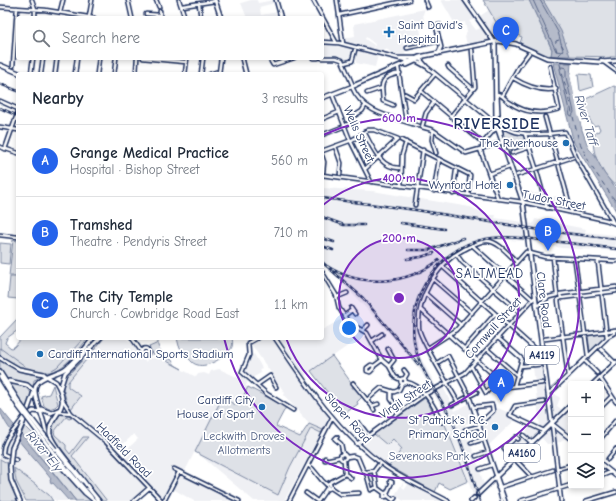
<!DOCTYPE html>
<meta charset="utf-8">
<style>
:root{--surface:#fff;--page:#f2f2f3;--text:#1f2937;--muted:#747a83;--line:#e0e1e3;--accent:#2563eb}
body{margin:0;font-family:"Comic Neue",sans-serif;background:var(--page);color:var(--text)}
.controls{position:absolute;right:12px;bottom:12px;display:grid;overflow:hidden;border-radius:4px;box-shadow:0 2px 6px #0003}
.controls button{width:36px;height:36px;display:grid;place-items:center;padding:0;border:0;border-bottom:1px solid var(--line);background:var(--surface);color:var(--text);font:20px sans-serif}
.you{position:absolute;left:349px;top:328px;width:14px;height:14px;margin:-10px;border:3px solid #fff;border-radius:50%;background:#1a73e8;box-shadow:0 0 0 6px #1a73e833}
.badge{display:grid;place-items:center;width:26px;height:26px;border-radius:50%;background:var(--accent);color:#fff;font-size:13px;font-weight:700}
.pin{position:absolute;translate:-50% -33px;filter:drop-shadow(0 1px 2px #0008)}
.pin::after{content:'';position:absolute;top:21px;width:14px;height:12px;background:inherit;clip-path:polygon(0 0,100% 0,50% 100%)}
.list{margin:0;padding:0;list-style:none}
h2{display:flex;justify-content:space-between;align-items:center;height:52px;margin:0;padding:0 16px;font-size:17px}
h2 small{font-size:13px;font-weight:400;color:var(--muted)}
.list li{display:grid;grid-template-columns:26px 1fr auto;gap:12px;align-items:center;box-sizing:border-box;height:72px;padding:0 16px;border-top:1px solid var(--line)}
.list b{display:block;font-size:15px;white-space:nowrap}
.list p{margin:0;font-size:13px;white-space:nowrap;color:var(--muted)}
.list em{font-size:13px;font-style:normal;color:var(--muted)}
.icon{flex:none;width:22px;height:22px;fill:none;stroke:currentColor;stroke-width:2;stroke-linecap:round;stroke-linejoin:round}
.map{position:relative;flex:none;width:616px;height:501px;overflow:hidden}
.search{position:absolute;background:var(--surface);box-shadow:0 2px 6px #0003;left:16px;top:16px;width:308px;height:44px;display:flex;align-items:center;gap:10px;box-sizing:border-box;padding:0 14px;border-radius:4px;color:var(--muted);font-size:15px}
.panel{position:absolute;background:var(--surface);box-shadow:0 2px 6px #0003;left:16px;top:72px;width:308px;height:268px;border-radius:4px}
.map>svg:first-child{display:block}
</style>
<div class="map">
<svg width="616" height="501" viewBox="0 0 616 501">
<rect width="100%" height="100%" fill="#fff"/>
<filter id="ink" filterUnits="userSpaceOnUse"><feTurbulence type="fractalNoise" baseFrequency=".025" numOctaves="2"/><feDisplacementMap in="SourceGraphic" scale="8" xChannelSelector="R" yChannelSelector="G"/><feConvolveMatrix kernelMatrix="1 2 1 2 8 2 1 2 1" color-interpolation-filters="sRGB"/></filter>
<g filter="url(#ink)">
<!-- built -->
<path fill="#eff0f4" d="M251,0H257L258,3L274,0L275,3L259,7L260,9L261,15L278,12L279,18H247L241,3Z
M441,0H462L475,19L469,21L476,30L481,28L489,39L488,41L467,45L465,36L467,32L465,22L455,24Z
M425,9L423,14L425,26L420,27L421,35L402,40L406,56L392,54L388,50L385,49L382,52L374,50L375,44L366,37L365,39L374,45L373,50L345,42L344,38L355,36L354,24Z
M489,10L503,33L506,39L495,38L480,16Z
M322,44L353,49L351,59L344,60L337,57L322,56Z
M356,50L378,55L375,67L356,63L355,59Z
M322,188L372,191L470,207L489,215H496L495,218L523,222L525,241L487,239L469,245L446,260L429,282L420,306L417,331L419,354L436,386L431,389L421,372L392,336L332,272L322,264Z
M531,191L532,193L542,194L545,204L523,200L522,196Z
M556,196L567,200L570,210L549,205L548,199Z
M535,219L586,229L585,232L615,235L616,251L562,248L531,242L528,223L533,224Z
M340,320L355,341L304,376L277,338H322V330Z
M104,338H126L138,349L136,353L137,357H142L146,362L148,357L153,359L155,355L196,377L198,374L204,373L209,375L211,371L219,369L239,378L242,374L248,380L246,386L248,387L238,406L222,398L278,494L290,467L311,428L321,433L284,501H254L195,451L185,471L174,467L175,473L164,496H161L126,459L128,455L126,453L122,454L138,439L134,434L117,450L112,441H109L71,410L67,403L63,386L65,378Z
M260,338H274L295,370L329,416L323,430L309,424L284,395L285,393L251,344Z
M254,354L262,368L259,369L261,373L252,378V380L244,371L250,356Z
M546,365L549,387L555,386L554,393L560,398L557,406L571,416V421L568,424L571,426V443L565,438L561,442L547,444L541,437L518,460L508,450L511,445L528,432L526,430L530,426L537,429L540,426L533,367Z
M443,387L455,411L470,403L476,421L465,424L466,428L464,429L476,458L484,485L473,495L459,454L444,423L442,422L448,419L433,393Z
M498,408L509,413L508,417L515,420L489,445L482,424Z
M0,416L68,501H56L14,468H7V463L0,459Z
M66,417H72L100,438L144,486V489L132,501H107L65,449L66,445L57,438L54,432Z
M374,434L378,438L393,439L402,449L388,465L360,444Z
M180,475H182L234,501H194L173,489Z
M404,481L402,487L405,489L409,483L442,501H404L399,498L394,496Z"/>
<!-- green -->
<path fill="#dee1e7" stroke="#7c88a2" d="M483,0H529L552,50L551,56C541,55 531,49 520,43L522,37L517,35L512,39H506Z
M543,0H616V57L568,56L563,37Z
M578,74L591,75L593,87L580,91Z
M614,86L616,87V186C602,176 587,147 596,131L598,132L600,129L598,125L593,126L589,118H587L585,107L586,99Z
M505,130L524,136L526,146L509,151L503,132Z
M13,240L18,241V276H9Z
M0,243L11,244L9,264L0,263Z
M10,277H18V299L8,298Z
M18,318V330L7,338L5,343L11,348L14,347L22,338H88C80,348 71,361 60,368C44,379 15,367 0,356V337Z
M602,334L605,335V339L590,352L588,336Z
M104,338L68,382V387L81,396L71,409L67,403L63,388L65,378Z
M177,338H232C233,342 233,347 230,350C225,357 207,368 198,365C192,364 188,358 185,352L184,353L179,346Z
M158,341V346L166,360L171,359L175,365L182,369L151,353L149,347L156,344Z
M332,356L353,385L352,388H356L363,396L357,402L358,404L344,414L311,371Z
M0,360L19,371L39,376V378L34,380L33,387L25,382L6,379L0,370Z
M8,383L25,385L30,389L31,395L26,410Z
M53,385L58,404L55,407L49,409L44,406L41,396L49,394Z
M248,387L286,407L276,426L300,437L309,424L323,430L321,433L311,428L290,467L278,495L195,452L222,398L238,406Z
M425,398L440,424L444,422L468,481L450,489L439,483L435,492L389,466L402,449L393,439L387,445L374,434Z
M61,413L68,414L72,418L69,419L66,417L54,432L55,435L66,445V449L70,454L83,437H88L72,456L107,501H101L52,436L53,424Z
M25,426L33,434L35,433L45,445L53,458L91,501H76L50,468L21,435Z
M0,459L7,463L10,481L19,501H0Z
M14,468L49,495L53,501H26L16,481Z"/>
<!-- water -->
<path fill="#b5bbca" stroke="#77839f" d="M529,0H543L561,31L570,56H551L552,49Z
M553,63H571L570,76L582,130L589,149L594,154L604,173L616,189V211L574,143Z
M0,408L76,501H69L53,483L51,484L50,480L51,479C40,464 0,424 0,408Z"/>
<!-- pier -->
<path fill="#fff" d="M573,64V69L572,75L580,115L584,130L594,154L589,148L578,115L570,75Z"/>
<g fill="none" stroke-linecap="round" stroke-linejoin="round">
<!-- shore -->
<path stroke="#596789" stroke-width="1" d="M533,0L556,51L562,52L563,50L558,32L540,0
M562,67L566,68V77L574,112L572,116L570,115L560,69Z"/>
<!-- stream -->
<path stroke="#77839f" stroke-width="1" d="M0,348L25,366
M52,370L57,367L84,338"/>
<!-- ferry -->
<path stroke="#49597e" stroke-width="1" stroke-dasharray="5 4" stroke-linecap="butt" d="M559,55L564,49L559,40L556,41L555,44L579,141L591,166L616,202"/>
<!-- major-tunnel -->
<path stroke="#d1d5df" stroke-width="3" stroke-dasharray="3 1.5" stroke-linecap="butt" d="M46,444L51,455"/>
<!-- minor casing -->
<g stroke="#1b2f5e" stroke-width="5.5">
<path id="minor" d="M32,0L35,9V18
M128,0L132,18
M156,0L159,7
M179,0L185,18
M276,0L281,18
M313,0L336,42
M337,0L343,44
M425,0L428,7
M199,4L201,18
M182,6L215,1
M0,7L45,10L94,18
M60,12L63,0
M146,14L160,15
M339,15L409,0
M89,17L92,0
M160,18V11
M432,26H436L441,47L438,54
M436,26L440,25
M322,42L339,43L409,61
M407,48L439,41
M143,58L186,62
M269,58L273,65L294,58
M313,58H318
M322,58H336L342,60L353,86
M398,58H415
M420,59L427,67
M601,60L616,71
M416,61L427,67L496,124
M344,63L352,61L355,50
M520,65L529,53
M13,66L17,8
M448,66L449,68L473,89
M398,67L406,121
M41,73L43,58
M219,73L221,58
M31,74L33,58
M55,74L57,58
M75,74L77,58
M97,74L99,58
M114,74L116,58
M136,74L137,58
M185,74L187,58
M201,74L203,58
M210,74L216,72L221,74
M513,78C526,86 540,92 556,89
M352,87C363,114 393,117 419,126
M382,88L383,101L393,105
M421,91L483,143
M367,93L382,88C382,77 391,75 400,73
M332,94L350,140L371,182
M405,94L414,99L435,74
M496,94C503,94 504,99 509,102C524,113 542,115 559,109L550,66
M503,95L519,66
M0,101L18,109
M434,102L426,113L422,127L433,130L466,153L480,149
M354,116L362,111L365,106
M451,116L475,87L472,50
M545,117L550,135
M322,119L339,112
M344,126L351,122
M0,127L18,130
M498,128C505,126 509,130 516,132C533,136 548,134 565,132L577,159L613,222
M433,131L432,140L436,153
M364,132C373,147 379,167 399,168
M525,134L536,168
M322,135L345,126
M551,138L558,163
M401,140L470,175L468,195
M335,146L341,163L340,174
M0,147L18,153
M483,148L503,142
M5,149L18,112
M480,149L498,199
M480,149L483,148V143L494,130L498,129
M322,151L352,140L368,130H374L398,139L365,169
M512,153L530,147
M322,156L324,162L323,172
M559,166L572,213
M537,172L547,208
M489,174L510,167
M322,175L523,202L606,220L616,224
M517,175L573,157
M401,186L402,155L406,142
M434,191L439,159
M453,194L456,171
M415,205L423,150
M0,235L18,237
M472,245L532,299
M457,255L462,262L520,312
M575,261L588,356
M443,267L536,350H542
M322,272L336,295L339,308L349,323L367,333L382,360L389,366L395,377L401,380
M433,279L472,313
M426,294L461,325
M337,297L347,293
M561,298L616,291
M537,306L549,297L557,295L553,257
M351,308L355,314
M421,310L449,335
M344,316L352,310
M363,330L368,325
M450,336L507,387L542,383
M497,337L522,359L514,386
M607,337L614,333V330
M132,338L141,351
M257,338L248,343L249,355L242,372L267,394L293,410
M275,338C307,386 339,434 386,467C406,481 428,490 448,501
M545,339L616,330
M372,341L382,334
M428,348L456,330L526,252L545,257L616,261
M141.5 352a3.5 3.5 0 1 1 7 0a3.5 3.5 0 1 1-7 0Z
M388,349L394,360L389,366
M464,349L495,314
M487,349L518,376
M601,349L615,363
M584,360L597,373
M437,363L448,356L469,396L505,501
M534,365L543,364
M374,366L371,365L367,368V371L370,372L373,369L374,366L382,360
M471,366L486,393L498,380
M521,366L532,365
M404,370L407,374L404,379
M568,376L558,300L561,298L560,294L616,287
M600,378L616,402
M400.5 381a2.5 2.5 0 1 1 5 0a2.5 2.5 0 1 1-5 0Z
M406,382C424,385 434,407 442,422
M353,383L372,406L374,410
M257,385L270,376L276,387
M391,392V399L394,403
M548,393L552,391L607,338L598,262
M62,399L71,413L106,442L162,501
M367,400L381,388L394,392L399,390L402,384
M458,402C451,389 420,339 419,329C416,300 437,263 463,250C470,247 479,240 488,241C499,242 509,255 517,262
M452,405L477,392
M372,406L378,404
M474,407L492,405L493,411L479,424
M601,407L612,396
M58,412L71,413
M359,423L368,435
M552,424L561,501
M465,430L480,426
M544,431L510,415L515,406L544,402
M523,435L532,443
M337,437L335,439L341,444L343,454
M601,438L616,420
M518,439L516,437L504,448L532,477
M471,443L484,439
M357,444L424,395L465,373L535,297
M340 457a3 3 0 1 1 6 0a3 3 0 1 1-6 0Z
M476,456L488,452
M347,457L353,456L358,458L363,470L366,472
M325,458V460L340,457
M608,459L616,449
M16,460L3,454C2,439 16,430 23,418L25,419
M308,465C317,471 317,477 327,485
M174,469L239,501
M480,469L492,465
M557,469L571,465
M374,471L377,487L371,490L366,472Z
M374,471L380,463
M345,474L351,478
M601,476L611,472
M496,478L502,501
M330,484L331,488L328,489L327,484L345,474L344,460
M331,488L340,494L359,493
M377,488L384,493V497L388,496L387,493H384
M498,488L553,470
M306,493L317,501
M387,493L392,482L390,481
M388,496L393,500L395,498
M134,501L149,488
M164,501L179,472
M289,501L332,418
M318,501L327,488
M520,501L571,485
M586,501L616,492"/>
</g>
<!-- major casing -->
<g stroke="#1b2f5e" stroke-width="6">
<path id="major" d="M215,0L221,18
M465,0L495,43
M495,43L496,121
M242,58L246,74
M0,65L21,74
M407,65L422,58
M355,85L419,57L498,41L516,44L547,58L600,62L616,61
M497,95L498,114
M322,98L356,85
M498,123L501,133
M496,124L523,202L552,424
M0,358L19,369L44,374
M0,372L21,405
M43,374L56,382C74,412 47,415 50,434C53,448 81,475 90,490
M0,377L18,406
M9,381L27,385L35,392
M593,384L616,362
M60,389L65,373L100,338
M41,409L51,413L60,409
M27,416L33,411L42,412
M23,423L35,389
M552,424L571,439
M46,436C46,420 36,406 35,391C34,376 57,375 66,368C74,361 87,347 93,338
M55,449L82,481
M51,455L85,493L95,501
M55,455L91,497
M601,464L616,476
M10,467L11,480L20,501
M90,490L99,501
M478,494L571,405
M471,501L474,498"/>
</g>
<!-- minor -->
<use href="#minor" stroke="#fff" stroke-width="2.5"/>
<!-- major -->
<use href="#major" stroke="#fff" stroke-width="3"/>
<!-- rail casing -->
<g stroke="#1b2f5e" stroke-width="2.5">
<path id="rail" d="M0,84L18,91
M0,108L18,116
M322,198L416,210L547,231L616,239
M322,217L344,225H364
M401,223L444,229
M322,238L334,242
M322,246L333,250
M408,250H429L463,238
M407,259L421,257L434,253
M322,262L363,298L418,364
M327,266C361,288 407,285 439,260
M480,501C471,473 463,444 451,418C440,397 424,377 417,354C410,332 413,304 425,284C456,232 497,234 550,241C572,243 594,246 616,249"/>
</g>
<!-- rail -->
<use href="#rail" stroke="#fff" stroke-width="1" stroke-dasharray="3" stroke-linecap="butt"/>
<!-- major-bridge casing -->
<g stroke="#1b2f5e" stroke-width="6" stroke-linecap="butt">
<path id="major-bridge" d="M21,405L55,449
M18,406L55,455
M10,467L12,448L23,423"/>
</g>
<!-- major-bridge -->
<use href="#major-bridge" stroke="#fff" stroke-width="3"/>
</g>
</g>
<!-- distance rings -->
<circle cx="399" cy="298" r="60" fill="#7b2cbf" fill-opacity=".12"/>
<g fill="none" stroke="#7b2cbf" stroke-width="2">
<circle cx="399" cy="298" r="60"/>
<path d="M323 205A120 120 0 1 1 286 338"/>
<path d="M323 135A180 180 0 1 1 224 338"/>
</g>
<!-- markers -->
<g fill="#1f6fb2" stroke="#fff" stroke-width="1.5">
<path d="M387 26h4v4h4v4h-4v4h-4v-4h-4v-4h4z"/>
<circle cx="566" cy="143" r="4"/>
<circle cx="510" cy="185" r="4"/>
<circle cx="40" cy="354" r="4"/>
<circle cx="262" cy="407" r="4"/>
<circle cx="495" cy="427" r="4"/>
</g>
<g text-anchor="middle" stroke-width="3.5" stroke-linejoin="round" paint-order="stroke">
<!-- shield labels -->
<g fill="#fff" stroke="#5f6d8e" stroke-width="1">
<rect x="525" y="346" width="34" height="18" rx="3"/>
<rect x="504" y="444" width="36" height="18" rx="3"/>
</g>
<g font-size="11" font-weight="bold" fill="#1b2f5e">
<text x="542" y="359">A4119</text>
<text x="522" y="457">A4160</text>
</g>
<!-- poi labels -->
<g font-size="12" fill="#1b2f5e" stroke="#fff" text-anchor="end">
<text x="398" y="29" text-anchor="start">Saint David's<tspan x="398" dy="14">Hospital</tspan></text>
<text x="558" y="147">The Riverhouse</text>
<text x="502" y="189">Wynford Hotel</text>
<text x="48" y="358" text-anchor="start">Cardiff International Sports Stadium</text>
<text x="254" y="404">Cardiff City<tspan x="254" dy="14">House of Sport</tspan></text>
<text x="487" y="424">St Patrick's R.C.<tspan x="487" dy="14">Primary School</tspan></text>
</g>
<!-- street labels -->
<g font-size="12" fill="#1b2f5e" stroke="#fff">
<text transform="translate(359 134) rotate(66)" y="4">Wells Street</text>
<text transform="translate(554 200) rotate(11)" y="4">Tudor Street</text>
<text transform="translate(544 300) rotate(83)" y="4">Clare Road</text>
<text transform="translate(493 328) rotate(-48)" y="4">Cornwall Street</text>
<text transform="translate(405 399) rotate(-34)" y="4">Virgil Street</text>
<text transform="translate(348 418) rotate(48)" y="4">Sloper Road</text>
<text transform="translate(124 450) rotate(45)" y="4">Hadfield Road</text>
</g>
<!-- park labels -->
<g font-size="12" fill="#4c5c80" stroke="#fff">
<text x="244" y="440">Leckwith Droves<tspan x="244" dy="14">Allotments</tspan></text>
<text x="429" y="460">Sevenoaks Park</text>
</g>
<!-- water labels -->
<g font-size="13" font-style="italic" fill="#49597e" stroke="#fff">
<text transform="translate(587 120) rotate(73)" y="5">River Taff</text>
<text transform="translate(45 451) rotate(50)" y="5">River Ely</text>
</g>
<!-- neighbourhood labels -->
<g font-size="13" letter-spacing="1" fill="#1b2f5e" stroke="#fff">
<text x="490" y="278">SALTMEAD</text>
</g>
<!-- district labels -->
<g font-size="16" font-weight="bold" letter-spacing="1" fill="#1b2f5e" stroke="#fff">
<text x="497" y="129">RIVERSIDE</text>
</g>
</g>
<circle cx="399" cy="298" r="6" fill="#7b2cbf" stroke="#fff" stroke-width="2"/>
<g font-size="12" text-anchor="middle" font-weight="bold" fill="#7b2cbf" stroke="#fff" stroke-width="3.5" stroke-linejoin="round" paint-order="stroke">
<text x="399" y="122">600 m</text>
<text x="399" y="182">400 m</text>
<text x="399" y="242">200 m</text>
</g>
</svg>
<div class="controls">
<button>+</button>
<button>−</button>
<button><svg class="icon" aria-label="layers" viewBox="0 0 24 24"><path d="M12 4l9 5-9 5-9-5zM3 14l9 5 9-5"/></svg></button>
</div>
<div class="you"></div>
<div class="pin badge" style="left:501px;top:402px">A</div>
<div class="pin badge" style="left:548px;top:251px">B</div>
<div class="pin badge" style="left:506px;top:50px">C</div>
<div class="search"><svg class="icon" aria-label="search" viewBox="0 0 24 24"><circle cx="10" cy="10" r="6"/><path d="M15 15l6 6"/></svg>Search here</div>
<section class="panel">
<h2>Nearby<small>3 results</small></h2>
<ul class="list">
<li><span class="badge">A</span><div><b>Grange Medical Practice</b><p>Hospital · Bishop Street</p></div><em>560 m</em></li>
<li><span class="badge">B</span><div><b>Tramshed</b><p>Theatre · Pendyris Street</p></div><em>710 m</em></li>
<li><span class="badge">C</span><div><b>The City Temple</b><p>Church · Cowbridge Road East</p></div><em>1.1 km</em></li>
</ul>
</section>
</div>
